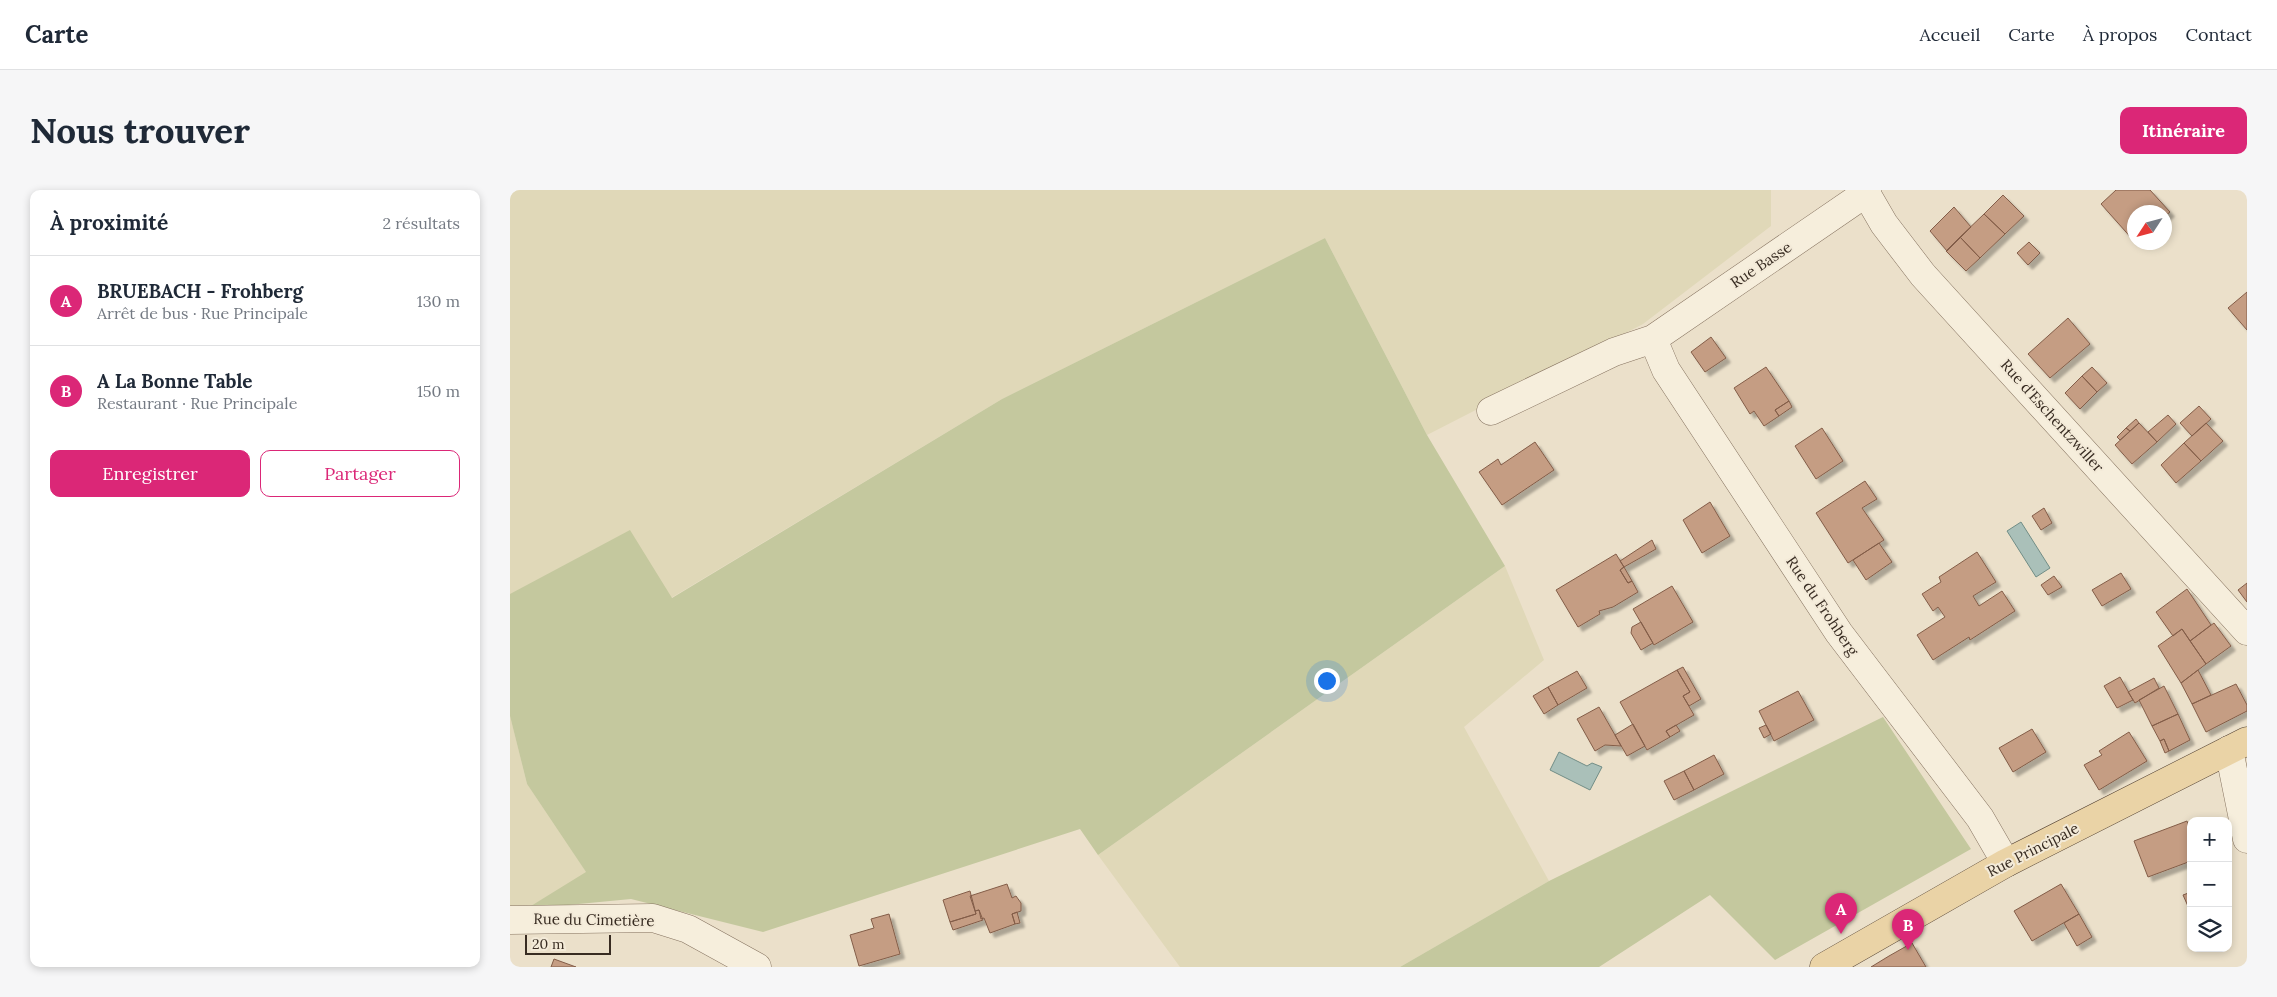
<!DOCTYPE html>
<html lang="fr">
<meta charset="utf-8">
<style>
:root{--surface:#fff;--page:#f6f6f7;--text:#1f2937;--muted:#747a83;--line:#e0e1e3;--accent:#db2777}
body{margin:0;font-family:Lora,serif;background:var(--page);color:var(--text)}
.controls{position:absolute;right:15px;bottom:15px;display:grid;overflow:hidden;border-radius:10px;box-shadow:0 2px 8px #0003}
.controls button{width:45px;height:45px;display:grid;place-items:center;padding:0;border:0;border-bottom:1px solid var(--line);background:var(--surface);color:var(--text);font:25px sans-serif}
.compass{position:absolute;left:1617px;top:15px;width:45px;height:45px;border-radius:50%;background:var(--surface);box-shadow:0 2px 8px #0003;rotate:234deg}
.scale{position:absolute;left:15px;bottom:12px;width:86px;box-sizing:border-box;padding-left:5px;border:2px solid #382c22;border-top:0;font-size:14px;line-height:18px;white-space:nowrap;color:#382c22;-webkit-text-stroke:4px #f3ead8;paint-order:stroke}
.you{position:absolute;left:816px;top:490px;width:18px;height:18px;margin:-12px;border:4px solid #fff;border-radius:50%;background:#1a73e8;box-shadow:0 0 0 8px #1a73e833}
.badge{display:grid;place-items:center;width:32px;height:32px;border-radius:50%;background:var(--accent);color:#fff;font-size:16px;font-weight:700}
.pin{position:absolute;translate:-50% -41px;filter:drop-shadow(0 1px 2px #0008)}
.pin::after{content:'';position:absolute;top:26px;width:18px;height:15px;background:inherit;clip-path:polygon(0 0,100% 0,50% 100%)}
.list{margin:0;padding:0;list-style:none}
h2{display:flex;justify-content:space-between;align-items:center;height:65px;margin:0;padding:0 20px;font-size:21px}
h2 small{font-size:16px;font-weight:400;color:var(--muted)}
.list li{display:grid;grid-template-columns:32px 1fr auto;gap:15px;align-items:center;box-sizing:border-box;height:90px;padding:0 20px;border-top:1px solid var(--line)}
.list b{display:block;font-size:19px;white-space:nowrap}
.list p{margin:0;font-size:16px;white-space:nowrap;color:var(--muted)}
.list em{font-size:16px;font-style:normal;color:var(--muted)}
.actions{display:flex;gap:10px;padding:15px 20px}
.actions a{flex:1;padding:11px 0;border:1px solid var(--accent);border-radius:10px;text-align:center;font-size:18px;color:var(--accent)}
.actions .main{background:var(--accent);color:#fff}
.icon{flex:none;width:28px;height:28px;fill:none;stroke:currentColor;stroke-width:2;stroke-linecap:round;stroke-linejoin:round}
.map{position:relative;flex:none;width:1737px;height:777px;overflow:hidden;border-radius:10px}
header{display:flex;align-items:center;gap:30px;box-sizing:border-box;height:70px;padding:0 25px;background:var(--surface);border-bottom:1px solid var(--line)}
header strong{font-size:24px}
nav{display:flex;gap:28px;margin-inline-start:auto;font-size:18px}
.intro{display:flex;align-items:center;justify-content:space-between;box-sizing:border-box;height:120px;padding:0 30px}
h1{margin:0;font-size:35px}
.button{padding:12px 22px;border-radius:10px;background:var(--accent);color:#fff;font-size:18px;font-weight:700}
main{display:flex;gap:30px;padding:0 30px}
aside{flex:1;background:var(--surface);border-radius:10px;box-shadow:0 2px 8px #0003}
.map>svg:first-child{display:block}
</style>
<header>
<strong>Carte</strong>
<nav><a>Accueil</a><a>Carte</a><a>À propos</a><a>Contact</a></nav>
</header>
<div class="intro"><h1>Nous trouver</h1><a class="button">Itinéraire</a></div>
<main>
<aside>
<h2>À proximité<small>2 résultats</small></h2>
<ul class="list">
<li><span class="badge">A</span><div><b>BRUEBACH - Frohberg</b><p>Arrêt de bus · Rue Principale</p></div><em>130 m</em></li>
<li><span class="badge">B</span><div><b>A La Bonne Table</b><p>Restaurant · Rue Principale</p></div><em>150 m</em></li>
</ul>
<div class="actions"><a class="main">Enregistrer</a><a>Partager</a></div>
</aside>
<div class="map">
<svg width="1737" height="777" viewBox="0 0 1737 777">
<defs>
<filter id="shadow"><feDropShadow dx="4.5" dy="4.5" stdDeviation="1" flood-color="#0004"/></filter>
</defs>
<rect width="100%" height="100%" fill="#ebe0ca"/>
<!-- farmland -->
<path fill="#e0d8b8" d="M0,0H1261V36L1133,134L917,245L815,48L492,209L161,408L0,404Z
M995,376L1034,470L954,537L1039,691L890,777H670L588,665Z
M0,526L17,594L77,683L16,719L0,721Z"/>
<!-- green -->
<path fill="#c4c89e" d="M815,48L917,245L995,376L588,665L570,639L253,742L121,709L16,719L76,682L17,594L0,526V404L120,340L162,408L492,209Z
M1373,527L1461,659L1265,770L1200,705L1089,777H890L1039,691Z"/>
<!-- water -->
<path fill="#aac0b9" stroke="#718d86" d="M1511,332L1540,378L1526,387L1497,341Z
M1049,562L1077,576L1082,573L1092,577L1080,600L1040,580Z"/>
<!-- building -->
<path fill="#c59d83" stroke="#835d48" filter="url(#shadow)" d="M1606,0H1640L1660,22L1654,27V22H1624V51L1591,14Z
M1493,5L1514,26L1495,44L1474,24Z
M1444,17L1461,37L1437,61L1420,41Z
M1474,24L1495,44L1470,68L1450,47Z
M1450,47L1470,68L1456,81L1436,61Z
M1519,52L1530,63L1518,75L1507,63Z
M1737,102V140L1718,118Z
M1558,128L1580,154L1540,188L1518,164Z
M1201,147L1216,168L1195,182L1181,162Z
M1256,177L1279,211L1265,220L1269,226L1254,236L1244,221L1240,224L1224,198Z
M1582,177L1597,193L1587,202L1572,186Z
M1572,186L1587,202L1570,219L1555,203Z
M1279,211L1282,217L1269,226L1265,220Z
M1689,216L1701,229L1682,246L1670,233Z
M1658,225L1666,234L1647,252L1638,242Z
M1626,229L1629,233L1620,241L1616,238Z
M1629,233L1647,252L1622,274L1605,255Z
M1696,233L1713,251L1691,271L1674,253Z
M1312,238L1333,271L1306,289L1285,256Z
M1616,238L1620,241L1610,250L1607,247Z
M1025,252L1044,280L992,315L969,282L988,269L991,275Z
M1674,253L1691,271L1666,293L1651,275Z
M1355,291L1367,309L1352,318L1374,350L1338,373L1306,323Z
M1200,312L1220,346L1192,363L1173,330Z
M1534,318L1542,333L1531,340L1522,326Z
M1142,350L1146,359L1114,377L1110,371Z
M1369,353L1382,372L1356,390L1343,370Z
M1467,362L1486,392L1463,406L1469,416L1492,401L1505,421L1460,450L1459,447L1423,470L1407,445L1435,427L1428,417L1423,421L1412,404L1431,392L1429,387Z
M1106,364L1114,377L1110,380L1118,393L1122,391L1128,402L1103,417L1089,421L1090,424L1068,437L1046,400Z
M1114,377L1122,391L1118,393L1110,380Z
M1611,383L1621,399L1592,416L1582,400Z
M1544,386L1552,397L1538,405L1531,395Z
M1737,393V412L1728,400Z
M1162,396L1183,432L1144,455L1123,419Z
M1677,399L1701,435L1680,451L1672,439L1663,446L1646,422Z
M1131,432L1143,453L1131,460L1121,443L1122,437Z
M1704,433L1721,456L1696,474L1680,451Z
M1672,439L1696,474L1671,493L1648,456Z
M1173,477L1191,509L1179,516L1173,506L1180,502L1167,480Z
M1167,480L1180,502L1173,506L1184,525L1156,541L1160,547L1137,560L1110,512Z
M1688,480L1701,505L1682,514L1671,493Z
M1067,481L1077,498L1048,515L1038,497Z
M1610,487L1623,510L1607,518L1594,496Z
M1644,488L1649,498L1625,513L1618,502Z
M1726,494L1737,515V521L1696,542L1682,514Z
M1654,496L1668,524L1642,536L1629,510Z
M1038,497L1048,515L1034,524L1023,506Z
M1288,501L1304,530L1264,551L1249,521Z
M1089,517L1105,545L1111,556L1095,555L1085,561L1067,529Z
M1668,524L1680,550L1659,561L1654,549L1650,551L1642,536Z
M1123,534L1135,556L1117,566L1105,545Z
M1166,535L1170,541L1160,547L1156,541Z
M1256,535L1261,544L1254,548L1249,538Z
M1522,539L1536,562L1503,582L1489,558Z
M1619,542L1637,571L1589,600L1574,575L1592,565L1589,561Z
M1654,549L1659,561L1655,563L1650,551Z
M1204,565L1214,584L1184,600L1174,581Z
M1174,581L1184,600L1164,610L1154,591Z
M1677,631L1681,642V671L1638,687L1624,651Z
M497,694L502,708L506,706L511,713V721L502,724L505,734L480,743L474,728L471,729L469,720L465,721L460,706Z
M1551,694L1569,724L1522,751L1504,721Z
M460,701L466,724L440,732L433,710Z
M1681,702V723L1673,705Z
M469,720L473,730L443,740L440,732L466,724L465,721Z
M507,722L510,733L505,734L502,724Z
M379,724L390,764L349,776L340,745L364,738L361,729Z
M1569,724L1582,747L1567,756L1554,733Z
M1402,753L1416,777H1361L1379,766Z
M44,769L66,777H41Z"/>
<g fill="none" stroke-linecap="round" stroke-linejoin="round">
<!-- minor casing -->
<g stroke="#867360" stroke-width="29">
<path id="minor" d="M1356,3L1374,34L1413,85L1737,441
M1143,149L1156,180L1329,443L1470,628L1496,673
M981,221L1104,162L1143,149L1356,3L1357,0
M1719,560L1737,649
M0,730L143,728L178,739L247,777"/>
</g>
<!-- major casing -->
<g stroke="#544233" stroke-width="29">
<path id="major" d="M1314,777L1496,673L1737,551"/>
</g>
<!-- minor -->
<use href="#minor" stroke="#f6eedc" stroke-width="28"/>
<!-- major -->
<use href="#major" stroke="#ead3a6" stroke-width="28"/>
</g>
<g text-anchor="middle" stroke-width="4" stroke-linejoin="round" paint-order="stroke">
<!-- street labels -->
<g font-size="15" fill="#382c22" stroke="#f3ead8">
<text transform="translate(1251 75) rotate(-34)" y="5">Rue Basse</text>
<text transform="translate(1542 226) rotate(48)" y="5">Rue d'Eschentzwiller</text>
<text transform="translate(1312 416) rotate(56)" y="5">Rue du Frohberg</text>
<text transform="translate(1523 660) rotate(-27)" y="5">Rue Principale</text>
<text transform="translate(84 730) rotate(1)" y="5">Rue du Cimetière</text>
</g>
</g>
</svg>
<div class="controls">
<button>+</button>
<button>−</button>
<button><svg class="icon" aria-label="layers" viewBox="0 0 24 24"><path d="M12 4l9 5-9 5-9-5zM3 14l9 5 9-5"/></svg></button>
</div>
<svg class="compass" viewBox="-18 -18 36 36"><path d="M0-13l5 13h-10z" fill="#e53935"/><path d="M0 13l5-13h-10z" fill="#747a83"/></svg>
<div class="scale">20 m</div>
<div class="you"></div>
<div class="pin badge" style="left:1331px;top:744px">A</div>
<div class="pin badge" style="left:1398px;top:760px">B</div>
</div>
</main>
